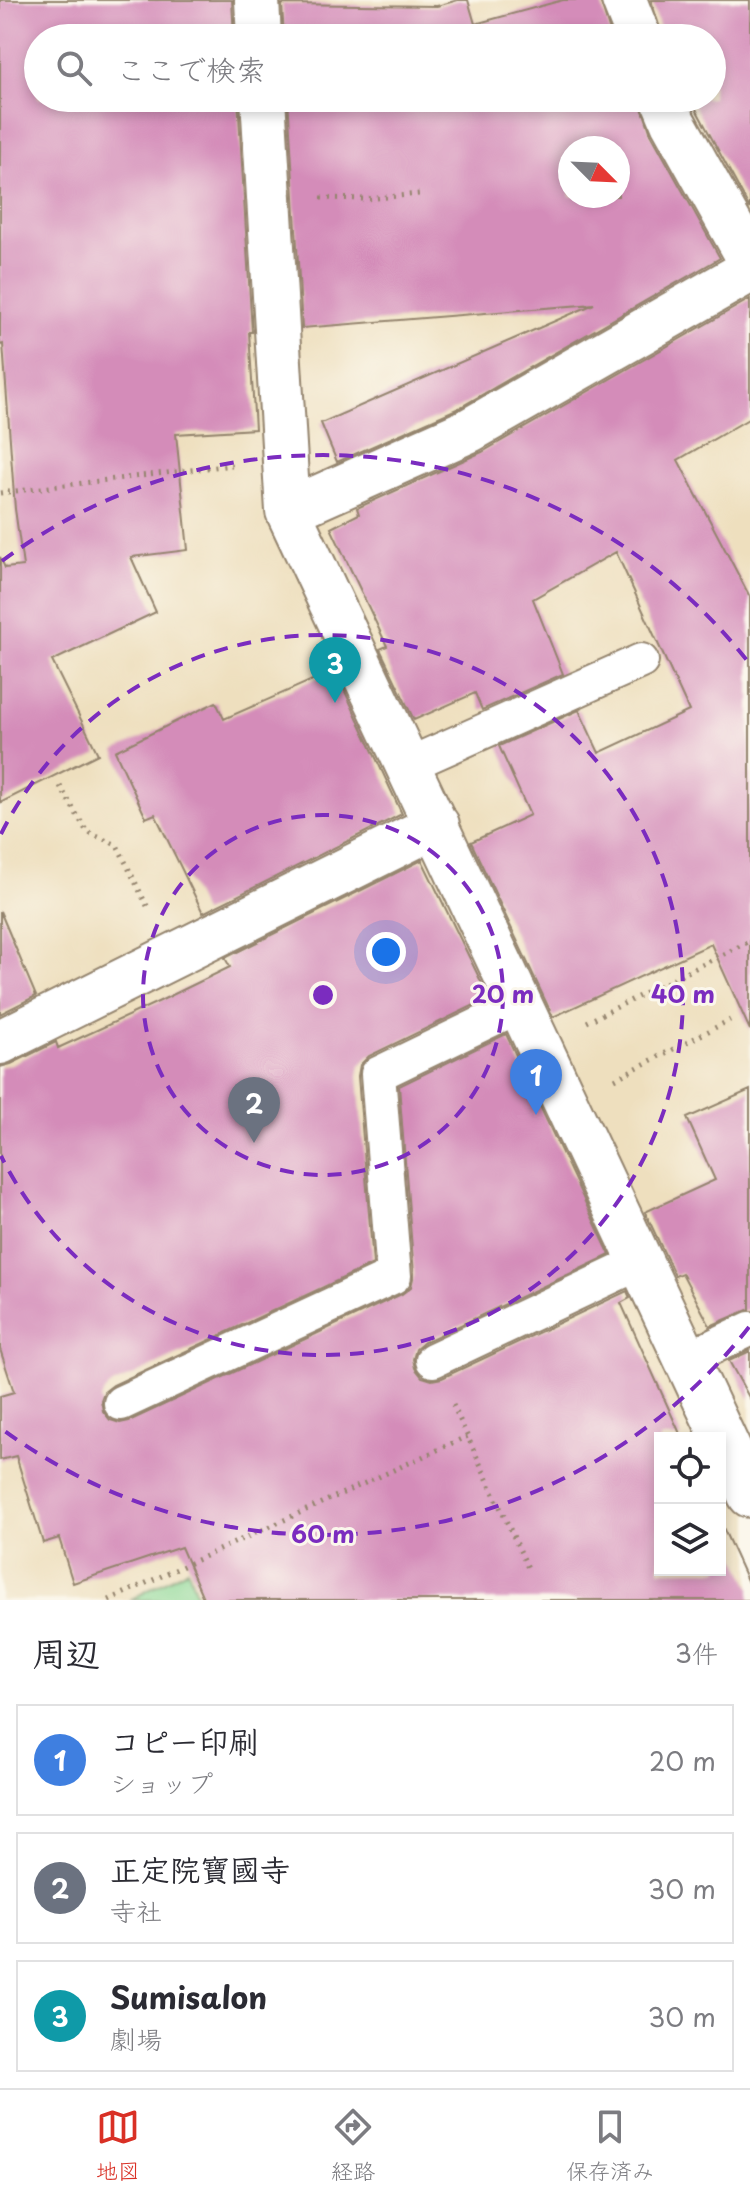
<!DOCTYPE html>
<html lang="ja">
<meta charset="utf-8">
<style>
:root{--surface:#fff;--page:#f7f7f7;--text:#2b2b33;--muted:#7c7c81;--line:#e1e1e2;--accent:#d93025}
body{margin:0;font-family:"Playpen Sans","Klee One",sans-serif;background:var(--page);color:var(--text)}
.controls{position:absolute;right:24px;bottom:24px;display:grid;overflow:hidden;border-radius:0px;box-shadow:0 4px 12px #0003}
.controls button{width:72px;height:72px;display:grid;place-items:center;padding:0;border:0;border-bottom:2px solid var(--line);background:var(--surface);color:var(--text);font:40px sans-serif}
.compass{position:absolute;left:558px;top:136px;width:72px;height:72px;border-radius:50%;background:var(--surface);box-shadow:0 4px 12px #0003;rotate:114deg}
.you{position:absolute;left:386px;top:952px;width:28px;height:28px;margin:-20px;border:6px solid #fff;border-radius:50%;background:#1a73e8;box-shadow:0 0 0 12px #1a73e833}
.badge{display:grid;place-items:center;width:52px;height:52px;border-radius:50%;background:var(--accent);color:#fff;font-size:26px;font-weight:700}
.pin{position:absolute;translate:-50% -66px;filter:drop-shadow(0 2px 4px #0008)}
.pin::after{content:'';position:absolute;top:42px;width:28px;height:24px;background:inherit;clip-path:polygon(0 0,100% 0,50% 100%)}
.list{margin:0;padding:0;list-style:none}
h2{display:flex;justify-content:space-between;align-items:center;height:104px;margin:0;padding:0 32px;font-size:34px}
h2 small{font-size:26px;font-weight:400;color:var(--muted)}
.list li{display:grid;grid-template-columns:52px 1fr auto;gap:24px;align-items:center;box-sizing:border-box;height:112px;margin:0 16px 16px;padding:0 16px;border:2px solid var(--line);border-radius:0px}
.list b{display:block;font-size:30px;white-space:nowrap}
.list p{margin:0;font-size:26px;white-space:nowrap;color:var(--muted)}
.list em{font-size:26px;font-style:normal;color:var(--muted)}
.icon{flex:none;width:44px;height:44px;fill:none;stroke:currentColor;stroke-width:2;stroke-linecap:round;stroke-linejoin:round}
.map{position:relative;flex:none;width:750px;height:1600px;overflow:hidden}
.search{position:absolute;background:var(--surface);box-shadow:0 4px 12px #0003;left:24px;right:24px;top:24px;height:88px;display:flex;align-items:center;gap:20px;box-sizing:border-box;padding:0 28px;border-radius:44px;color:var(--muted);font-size:30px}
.sheet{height:488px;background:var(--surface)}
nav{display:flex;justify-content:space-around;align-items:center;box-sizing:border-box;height:112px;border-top:2px solid var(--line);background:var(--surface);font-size:22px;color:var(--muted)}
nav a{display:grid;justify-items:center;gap:4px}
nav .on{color:var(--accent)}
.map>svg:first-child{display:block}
</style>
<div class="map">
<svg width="750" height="1600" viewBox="0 0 750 1600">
<rect width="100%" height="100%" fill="#fbf7ec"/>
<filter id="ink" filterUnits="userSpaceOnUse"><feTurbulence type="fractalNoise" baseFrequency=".0125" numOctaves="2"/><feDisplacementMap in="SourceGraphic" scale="16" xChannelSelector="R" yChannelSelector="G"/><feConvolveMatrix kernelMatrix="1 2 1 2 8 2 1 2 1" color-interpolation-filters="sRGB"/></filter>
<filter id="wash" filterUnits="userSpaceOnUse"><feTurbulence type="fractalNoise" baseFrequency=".006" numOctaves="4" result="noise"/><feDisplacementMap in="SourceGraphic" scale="32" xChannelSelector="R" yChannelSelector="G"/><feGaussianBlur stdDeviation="1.8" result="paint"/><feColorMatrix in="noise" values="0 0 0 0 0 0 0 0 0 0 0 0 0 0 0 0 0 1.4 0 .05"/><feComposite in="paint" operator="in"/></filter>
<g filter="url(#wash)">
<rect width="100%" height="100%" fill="#eedfbe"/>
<!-- green -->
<path fill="#8bd895" stroke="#63815a" stroke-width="2" d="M188,1569L198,1600H130Z"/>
<g id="blocks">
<!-- building -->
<path fill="#d48cb9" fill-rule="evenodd" d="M0,0H232L234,38H38V98H238L252,332H249L255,429L176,434L188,550L131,557L156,612L52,661L98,754L0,803V557L5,568L23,566L15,509L3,344L0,345Z
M458,0H468L475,24L563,0H600L612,38H284L282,4L437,6Z
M651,0H750V209L690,98H712V38H663Z
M288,98H639L651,134L720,258L459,408L337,462L321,423L594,304L302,328ZM570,148H618V196H570Z
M750,299V418L678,460L750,597V1030L711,944L553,1017L471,842L530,815L499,746L579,710L599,753L689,711L616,552L533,599L563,674L482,710L475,693L414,720L380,649L387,646L331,528L359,514L357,508L482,452Z
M335,670L402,814L203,913L155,814L146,818L115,751L216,702L224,719Z
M422,860L489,998L369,1056L360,1065L358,1076L373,1264L113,1385L104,1392L101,1400L103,1411L110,1420L120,1423L129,1421L402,1294L411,1287L414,1274L399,1086L506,1034L610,1255L424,1342L416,1349L413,1359L415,1368L422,1377L432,1380L442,1378L627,1291L630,1298L621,1303L682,1438H660V1570H720V1521L750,1587V1600H204L181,1547L73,1583L59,1538L43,1543L16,1456L0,1460V1396L14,1392L0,1349V1067L11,1064L56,1042L58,1048L160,1001L230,967L225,958Z
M0,911L36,996L0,1014Z
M750,1090V1309L710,1326L682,1273L675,1276L645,1212L715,1180L687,1118Z
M750,1351V1399L729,1361Z"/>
</g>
</g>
<g filter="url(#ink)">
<use href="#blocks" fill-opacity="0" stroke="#94846e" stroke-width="2"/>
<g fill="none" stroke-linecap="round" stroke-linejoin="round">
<!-- service casing -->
<g stroke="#94846e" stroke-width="38">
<path id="service" d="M408,765L641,661
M687,1359L750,1329
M433,1360L641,1262
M121,1403L394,1276L378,1074L521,1005"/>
</g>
<!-- minor casing -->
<g stroke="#94846e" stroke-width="48">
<path id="minor" d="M257,0L259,38
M624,0L639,38
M263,98L288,511L750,1495
M663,98L673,122L750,260
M288,511L470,430L750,270
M0,1042L437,825"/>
</g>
<!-- path -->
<path stroke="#94846e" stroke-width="5" stroke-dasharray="2 6" stroke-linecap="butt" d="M321,198L365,199L420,194
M0,493L232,465
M60,786L87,832L117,845L149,910
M587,1022L750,941
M615,1079L730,1020
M453,1405L528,1568
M109,1600L468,1436"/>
<!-- service -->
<use href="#service" stroke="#fff" stroke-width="34"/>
<!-- minor -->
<use href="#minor" stroke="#fff" stroke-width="44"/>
</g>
</g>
<!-- distance rings -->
<g fill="none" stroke="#7b2cbf" stroke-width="4" stroke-dasharray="14 10">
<circle cx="323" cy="995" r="180"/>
<path d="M1 834A360 360 0 1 1 1 1156"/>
<path d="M749 1327A540 540 0 0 1 2 1429M2 561A540 540 0 0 1 749 663"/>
</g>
<circle cx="323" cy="995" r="12" fill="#7b2cbf" stroke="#fbf7ec" stroke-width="4"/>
<g font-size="24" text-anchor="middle" font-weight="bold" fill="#7b2cbf" stroke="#fbf7ec" stroke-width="6" stroke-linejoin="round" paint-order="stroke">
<text x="503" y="1003">20 m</text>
<text x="683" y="1003">40 m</text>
<text x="323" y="1543">60 m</text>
</g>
</svg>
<div class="controls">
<button><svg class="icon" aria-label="locate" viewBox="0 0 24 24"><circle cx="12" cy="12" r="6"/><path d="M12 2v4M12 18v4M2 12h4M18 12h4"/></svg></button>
<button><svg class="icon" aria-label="layers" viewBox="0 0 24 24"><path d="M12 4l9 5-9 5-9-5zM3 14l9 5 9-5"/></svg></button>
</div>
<svg class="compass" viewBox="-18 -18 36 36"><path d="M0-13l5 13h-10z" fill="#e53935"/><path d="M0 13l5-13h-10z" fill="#7c7c81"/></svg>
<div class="you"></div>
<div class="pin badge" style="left:536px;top:1115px;background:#3f7fe0">1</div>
<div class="pin badge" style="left:254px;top:1143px;background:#6b7280">2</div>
<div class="pin badge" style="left:335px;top:703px;background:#0f9aa8">3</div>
<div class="search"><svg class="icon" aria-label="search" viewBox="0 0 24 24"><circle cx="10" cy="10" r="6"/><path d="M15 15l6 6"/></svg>ここで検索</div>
</div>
<section class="sheet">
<h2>周辺<small>3件</small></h2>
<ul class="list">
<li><span class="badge" style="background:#3f7fe0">1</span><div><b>コピー印刷</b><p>ショップ</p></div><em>20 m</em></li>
<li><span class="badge" style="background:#6b7280">2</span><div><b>正定院寶國寺</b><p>寺社</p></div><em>30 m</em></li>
<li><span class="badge" style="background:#0f9aa8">3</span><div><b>Sumisalon</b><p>劇場</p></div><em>30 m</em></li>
</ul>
</section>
<nav>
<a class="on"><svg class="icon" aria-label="map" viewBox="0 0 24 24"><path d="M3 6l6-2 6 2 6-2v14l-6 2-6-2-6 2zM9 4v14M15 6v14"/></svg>地図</a>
<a><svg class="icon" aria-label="directions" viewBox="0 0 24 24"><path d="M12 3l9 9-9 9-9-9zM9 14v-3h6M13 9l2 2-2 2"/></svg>経路</a>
<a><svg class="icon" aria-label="saved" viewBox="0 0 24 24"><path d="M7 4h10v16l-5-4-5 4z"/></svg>保存済み</a>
</nav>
